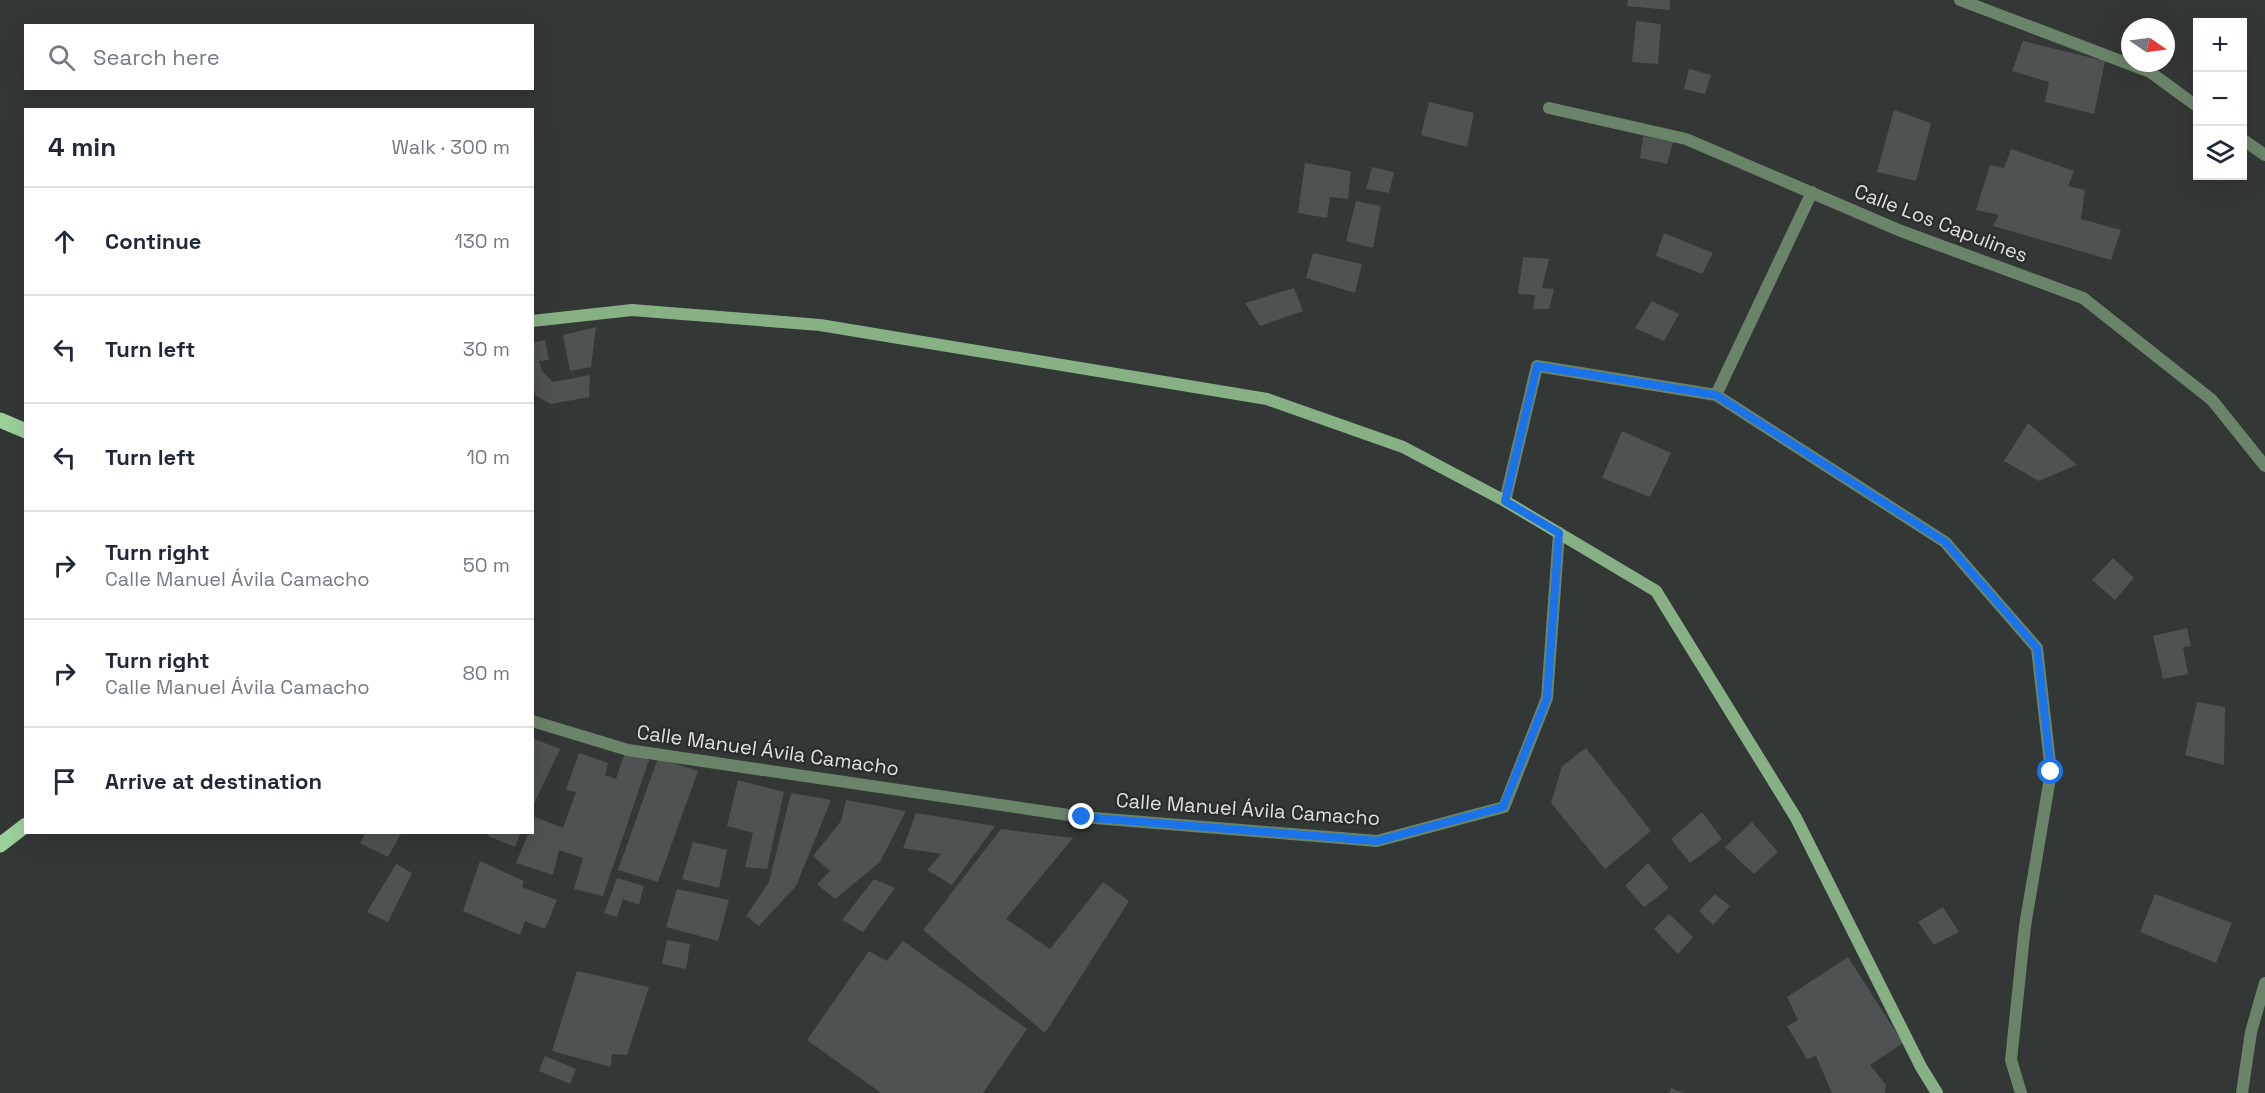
<!DOCTYPE html>
<meta charset="utf-8">
<style>
:root{--surface:#fff;--page:#f2f2f3;--text:#1f2937;--muted:#747a83;--line:#e0e1e3}
body{margin:0;font-family:"Space Grotesk",sans-serif;background:var(--page);color:var(--text)}
.controls{position:absolute;right:18px;top:18px;display:grid;overflow:hidden;border-radius:0px;box-shadow:0 6px 24px #0002}
.controls button{width:54px;height:54px;display:grid;place-items:center;padding:0;border:0;border-bottom:2px solid var(--line);background:var(--surface);color:var(--text);font:30px sans-serif}
.compass{position:absolute;left:2121px;top:18px;width:54px;height:54px;border-radius:50%;background:var(--surface);box-shadow:0 6px 24px #0002;rotate:103deg}
.stop{position:absolute;width:18px;height:18px;margin:-14px;border:4px solid #1a73e8;border-radius:50%;background:#fff}
.stop.end{background:#1a73e8;border-color:#fff;box-shadow:0 2px 6px #0008}
.list{margin:0;padding:0;list-style:none}
h2{display:flex;justify-content:space-between;align-items:center;height:78px;margin:0;padding:0 24px;font-size:26px}
h2 small{font-size:20px;font-weight:400;color:var(--muted)}
.list li{display:grid;grid-template-columns:39px 1fr auto;gap:18px;align-items:center;box-sizing:border-box;height:108px;padding:0 24px;border-top:2px solid var(--line)}
.list b{display:block;font-size:22px;white-space:nowrap}
.list p{margin:0;font-size:20px;white-space:nowrap;color:var(--muted)}
.list em{font-size:20px;font-style:normal;color:var(--muted)}
.icon{flex:none;width:33px;height:33px;fill:none;stroke:currentColor;stroke-width:2;stroke-linecap:round;stroke-linejoin:round}
.map{position:relative;flex:none;width:2265px;height:1093px;overflow:hidden}
.search{position:absolute;background:var(--surface);box-shadow:0 6px 24px #0002;left:24px;top:24px;width:510px;height:66px;display:flex;align-items:center;gap:15px;box-sizing:border-box;padding:0 21px;border-radius:0px;color:var(--muted);font-size:22px}
.panel{position:absolute;background:var(--surface);box-shadow:0 6px 24px #0002;left:24px;top:108px;width:510px;height:726px;border-radius:0px}
.map>svg:first-child{display:block}
</style>
<div class="map">
<svg width="2265" height="1093" viewBox="0 0 2265 1093">
<rect width="100%" height="100%" fill="#333735"/>
<!-- building -->
<path fill="#4e5253" d="M1628,0H1670V10L1627,6Z
M1636,21L1661,24L1658,64L1632,62Z
M2023,41L2105,61L2094,114L2045,102L2049,82L2012,71Z
M1689,69L1711,75L1705,94L1684,89Z
M1429,102L1474,113L1467,147L1421,135Z
M1894,110L1931,123L1916,181L1877,172Z
M1643,136L1673,142L1667,164L1640,158Z
M2011,149L2074,171L2068,186L2085,190L2081,219L2121,230L2111,260L1993,226L1999,215L1976,210L1990,165L2004,168Z
M1305,163L1351,171L1348,199L1330,197L1327,218L1298,213Z
M1372,167L1394,172L1389,193L1366,189Z
M1356,201L1381,206L1373,248L1346,241Z
M1664,233L1713,253L1702,274L1656,256Z
M1313,253L1362,264L1355,293L1306,278Z
M1523,257L1549,259L1542,288L1554,289L1549,309H1533L1535,295L1518,294Z
M1294,288L1303,311L1260,326L1245,303Z
M1652,301L1679,314L1664,341L1635,328Z
M596,327L591,367L570,371L563,335Z
M545,340L549,360L539,361L542,371L553,382L590,375L589,397L551,404L536,396L532,383V343Z
M2028,423L2077,465L2039,481L2004,461Z
M1622,431L1671,453L1650,497L1602,478Z
M2113,558L2134,578L2115,600L2092,580Z
M2187,628L2191,646L2183,647L2188,674L2163,679L2153,636Z
M2197,702L2225,707L2224,765L2185,755Z
M532,738L560,749L532,808Z
M1586,748L1651,831L1605,869L1551,803L1562,766Z
M625,752L649,760L603,896L574,889L583,858L559,850L553,875L516,863L529,832H532L535,817L563,828L576,792L566,790L579,753L608,763L605,775L616,779Z
M658,758L698,771L658,882L618,870Z
M738,780L784,792L767,869L745,867L753,833L727,826Z
M791,793L831,800L796,886L759,926L746,916L769,882Z
M846,800L906,811L880,862L835,899L817,884L830,871L813,856L841,821Z
M1702,812L1722,839L1690,863L1671,839Z
M916,813L995,826L952,885L927,870L941,854L903,848Z
M1752,822L1778,852L1754,874L1725,847Z
M1001,829L1073,838L1006,919L1050,949L1103,882L1129,901L1045,1033L923,930Z
M366,832H402L388,857L360,843Z
M489,832H521L515,847L488,836Z
M693,842L727,850L719,888L682,879Z
M480,861L524,881L522,887L557,900L545,929L525,921L520,935L463,911Z
M1648,863L1669,888L1644,907L1625,886Z
M396,864L412,873L388,922L367,912Z
M617,878L644,886L639,905L623,899L617,917L604,913Z
M874,879L895,888L863,932L842,920Z
M677,889L729,900L718,941L666,927Z
M1715,894L1730,906L1713,925L1699,911Z
M2155,894L2232,923L2216,963L2140,932Z
M1943,907L1959,932L1934,945L1918,922Z
M1669,914L1693,937L1678,954L1654,929Z
M667,940L690,944L686,969L662,964Z
M903,941L1027,1029L983,1093H881L807,1040L869,951L887,961Z
M1848,957L1903,1043L1870,1065L1886,1085L1885,1093H1832L1816,1056L1807,1059L1787,1026L1798,1020L1787,997Z
M577,971L649,987L627,1055L612,1054L611,1067L552,1051Z
M545,1056L576,1069L570,1084L539,1071Z
M1671,1088L1684,1093H1669Z"/>
<g fill="none" stroke-linecap="round" stroke-linejoin="round">
<!-- minor -->
<path stroke="#6a8469" stroke-width="12" d="M1960,0L2150,72L2198,107
M1549,108L1686,139L1901,231L2083,298L2212,400L2265,466
M2242,139L2265,155
M1716,395L1945,542L2037,648L2051,772L2025,926L2011,1060L2021,1093
M1505,501L1537,366L1716,395L1812,192
M532,721L628,750L1082,817L1377,841L1504,807L1547,698L1559,533
M2242,1093L2251,1032L2265,983"/>
<!-- secondary -->
<path stroke="#87b085" stroke-width="12" d="M532,321L632,310L820,325L1267,399L1403,447L1505,501L1656,591L1796,818L1921,1067L1937,1093"/>
<!-- primary -->
<path stroke="#9cd29b" stroke-width="15" d="M0,420L26,431
M0,845L26,825"/>
</g>
<g fill="none" stroke-linecap="round" stroke-linejoin="round">
<!-- route -->
<path stroke="#1a73e8" stroke-width="8" d="M1082,817L1377,841L1503,807L1547,698L1559,533L1505,501L1537,366L1716,395L1945,542L2037,648L2051,772"/>
</g>
<g text-anchor="middle" stroke-width="4.5" stroke-linejoin="round" paint-order="stroke">
<!-- street labels -->
<g font-size="20" fill="#dfe1e0" stroke="#292d2b">
<text transform="translate(1941 223) rotate(21)" y="7">Calle Los Capulines</text>
<text transform="translate(768 750) rotate(8)" y="7">Calle Manuel Ávila Camacho</text>
<text transform="translate(1248 809) rotate(4)" y="7">Calle Manuel Ávila Camacho</text>
</g>
</g>
</svg>
<div class="controls">
<button>+</button>
<button>−</button>
<button><svg class="icon" aria-label="layers" viewBox="0 0 24 24"><path d="M12 4l9 5-9 5-9-5zM3 14l9 5 9-5"/></svg></button>
</div>
<svg class="compass" viewBox="-18 -18 36 36"><path d="M0-13l5 13h-10z" fill="#e53935"/><path d="M0 13l5-13h-10z" fill="#747a83"/></svg>
<div class="stop" style="left:2051px;top:772px"></div>
<div class="stop end" style="left:1082px;top:817px"></div>
<div class="search"><svg class="icon" aria-label="search" viewBox="0 0 24 24"><circle cx="10" cy="10" r="6"/><path d="M15 15l6 6"/></svg>Search here</div>
<section class="panel">
<h2>4 min<small>Walk · 300 m</small></h2>
<ul class="list">
<li><svg class="icon" aria-label="ahead" viewBox="0 0 24 24"><path d="M12 20V5M6 11l6-6 6 6"/></svg><div><b>Continue</b></div><em>130 m</em></li>
<li><svg class="icon" aria-label="left" viewBox="0 0 24 24"><path d="M17 20v-9H6M10 6l-5 5 5 5"/></svg><div><b>Turn left</b></div><em>30 m</em></li>
<li><svg class="icon" aria-label="left" viewBox="0 0 24 24"><path d="M17 20v-9H6M10 6l-5 5 5 5"/></svg><div><b>Turn left</b></div><em>10 m</em></li>
<li><svg class="icon" aria-label="right" viewBox="0 0 24 24"><path d="M7 20v-9h11M14 6l5 5-5 5"/></svg><div><b>Turn right</b><p>Calle Manuel Ávila Camacho</p></div><em>50 m</em></li>
<li><svg class="icon" aria-label="right" viewBox="0 0 24 24"><path d="M7 20v-9h11M14 6l5 5-5 5"/></svg><div><b>Turn right</b><p>Calle Manuel Ávila Camacho</p></div><em>80 m</em></li>
<li><svg class="icon" aria-label="arrive" viewBox="0 0 24 24"><path d="M6 21V4h12l-3 4 3 4H6"/></svg><div><b>Arrive at destination</b></div></li>
</ul>
</section>
</div>
